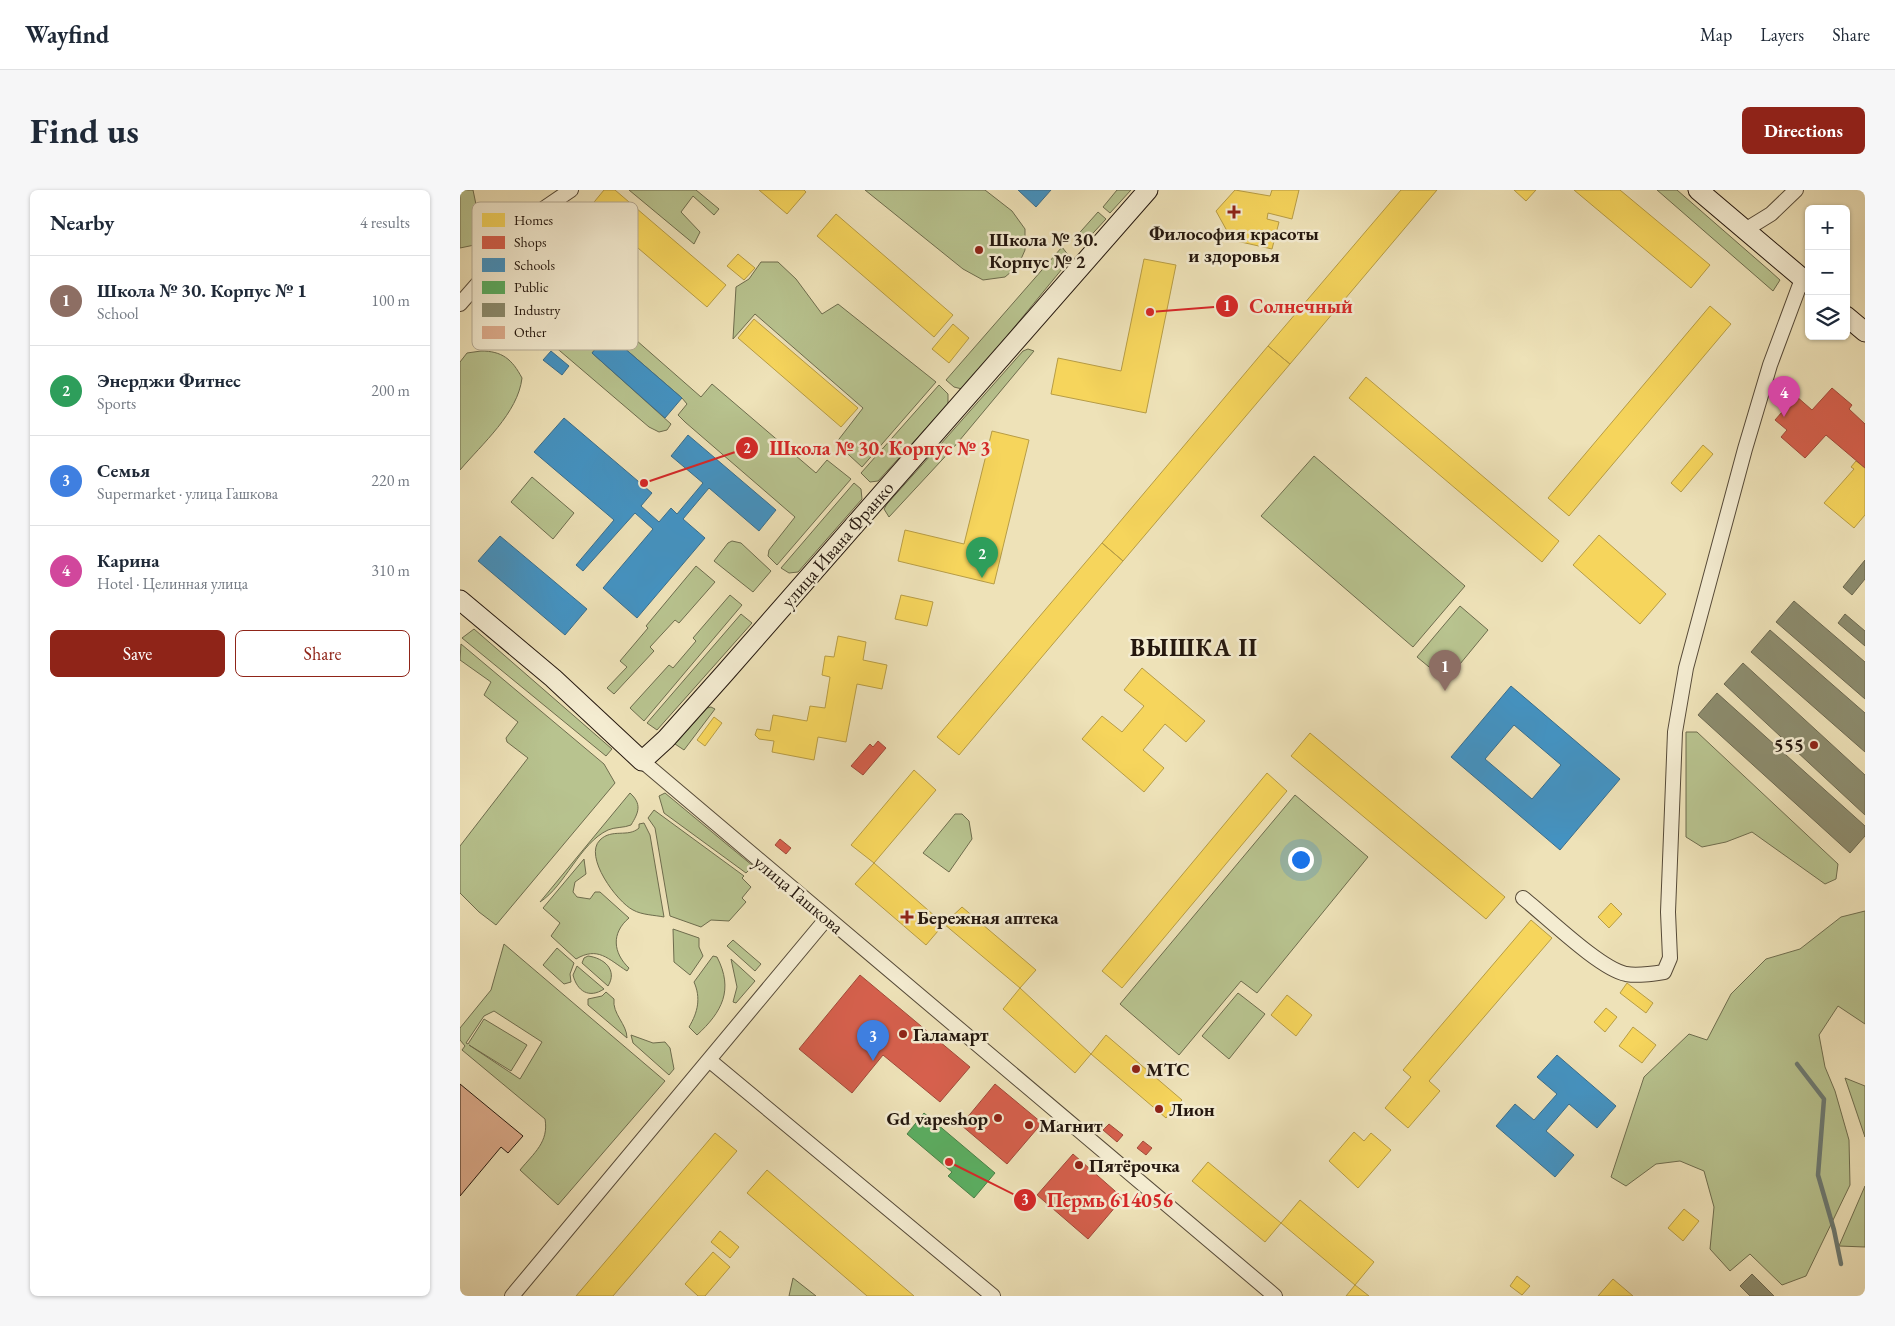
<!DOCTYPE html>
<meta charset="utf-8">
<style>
:root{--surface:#fff;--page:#f6f6f7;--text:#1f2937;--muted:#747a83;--line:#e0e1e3;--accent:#8f2418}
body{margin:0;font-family:"EB Garamond",serif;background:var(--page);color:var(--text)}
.controls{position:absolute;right:15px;top:15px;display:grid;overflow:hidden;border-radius:8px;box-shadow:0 1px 4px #0004}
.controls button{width:45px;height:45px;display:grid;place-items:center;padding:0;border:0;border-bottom:1px solid var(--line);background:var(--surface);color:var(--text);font:25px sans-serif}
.you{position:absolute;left:840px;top:669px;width:18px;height:18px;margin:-12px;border:4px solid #fff;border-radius:50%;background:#1a73e8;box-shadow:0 0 0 8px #1a73e833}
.badge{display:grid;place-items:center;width:32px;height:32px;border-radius:50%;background:var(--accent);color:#fff;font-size:16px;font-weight:700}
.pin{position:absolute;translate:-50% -41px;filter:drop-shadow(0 1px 2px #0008)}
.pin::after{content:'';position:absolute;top:26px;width:18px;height:15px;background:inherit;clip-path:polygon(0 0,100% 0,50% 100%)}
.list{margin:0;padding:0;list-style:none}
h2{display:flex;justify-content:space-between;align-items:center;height:65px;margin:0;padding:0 20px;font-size:21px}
h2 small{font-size:16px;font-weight:400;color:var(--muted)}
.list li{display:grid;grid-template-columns:32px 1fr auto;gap:15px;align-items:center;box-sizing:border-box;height:90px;padding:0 20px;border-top:1px solid var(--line)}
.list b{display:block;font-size:19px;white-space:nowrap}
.list p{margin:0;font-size:16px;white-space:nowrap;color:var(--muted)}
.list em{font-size:16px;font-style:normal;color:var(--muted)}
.actions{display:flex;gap:10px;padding:15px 20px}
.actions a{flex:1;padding:11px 0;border:1px solid var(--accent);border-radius:8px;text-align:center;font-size:18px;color:var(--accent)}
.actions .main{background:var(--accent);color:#fff}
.icon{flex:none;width:28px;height:28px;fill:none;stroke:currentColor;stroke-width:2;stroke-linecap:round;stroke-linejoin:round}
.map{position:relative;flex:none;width:1405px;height:1106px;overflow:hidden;border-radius:8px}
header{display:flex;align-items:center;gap:30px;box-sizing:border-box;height:70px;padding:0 25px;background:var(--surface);border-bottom:1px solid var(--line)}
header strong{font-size:24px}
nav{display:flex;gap:28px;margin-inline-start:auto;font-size:18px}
.intro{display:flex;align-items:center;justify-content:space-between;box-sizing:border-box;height:120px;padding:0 30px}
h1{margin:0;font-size:35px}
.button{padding:12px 22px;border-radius:8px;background:var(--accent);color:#fff;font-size:18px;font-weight:700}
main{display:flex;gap:30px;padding:0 30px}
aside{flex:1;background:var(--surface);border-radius:8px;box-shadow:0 1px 4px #0004}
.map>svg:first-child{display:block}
</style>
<header>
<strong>Wayfind</strong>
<nav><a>Map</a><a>Layers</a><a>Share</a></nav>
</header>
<div class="intro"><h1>Find us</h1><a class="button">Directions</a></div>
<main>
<aside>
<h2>Nearby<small>4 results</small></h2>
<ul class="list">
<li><span class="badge" style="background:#8d6e63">1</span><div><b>Школа № 30. Корпус № 1</b><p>School</p></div><em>100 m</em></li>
<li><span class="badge" style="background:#2e9e5b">2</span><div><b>Энерджи Фитнес</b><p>Sports</p></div><em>200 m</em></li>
<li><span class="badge" style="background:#3f7fe0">3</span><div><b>Семья</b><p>Supermarket · улица Гашкова</p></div><em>220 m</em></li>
<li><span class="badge" style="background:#d1479c">4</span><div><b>Карина</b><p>Hotel · Целинная улица</p></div><em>310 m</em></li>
</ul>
<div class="actions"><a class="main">Save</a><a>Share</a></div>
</aside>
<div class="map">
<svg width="1405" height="1106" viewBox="0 0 1405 1106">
<rect width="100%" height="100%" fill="#eee2b8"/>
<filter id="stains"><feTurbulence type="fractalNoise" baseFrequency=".004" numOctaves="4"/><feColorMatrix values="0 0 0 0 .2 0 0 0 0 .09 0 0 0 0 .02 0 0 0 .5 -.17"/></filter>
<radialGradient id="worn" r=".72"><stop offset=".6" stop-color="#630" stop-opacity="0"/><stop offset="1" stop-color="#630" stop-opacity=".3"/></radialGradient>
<!-- green -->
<path fill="#b8c38f" stroke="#6e6d4e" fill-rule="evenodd" d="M0,0H13L24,53L0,58Z
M169,0H236L259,19L254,25L233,6L221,22L240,42L234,54Z
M405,0H525L552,21L565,39V60L558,76L545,87L523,90L503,79Z
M657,0H671L650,23L643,17Z
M1197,0H1217L1310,81L1320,90L1313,101Z
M638,22L646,29L623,54L614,49Z
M74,43L128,87L119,100L241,207L252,194L356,283L367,270L391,289L317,375L308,366L309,360L335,327L225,232L218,225L227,214L222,208L148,144L132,163L211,234L207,240L199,242L189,237L93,155L96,151L51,111L46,117L27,99Z
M602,57L609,66L602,79L506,196L502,199L494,197L486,190Z
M301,72H318L336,89L362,124L378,114L476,192L402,277L376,253L403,218L295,124L273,149L276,97L289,89Z
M568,159L574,161L494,257L429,327L424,319L427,314L470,266L472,267V264L563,161Z
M21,161C42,161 52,169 62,188C58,223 22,254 0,280V172L7,163Z
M479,195L488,204V214L418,291L410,292L401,283Z
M854,266L1005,396L953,457L801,326Z
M72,287L114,323L93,349L51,312Z
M394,293L401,299L402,309L338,382L329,383L321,378Z
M272,351L281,353L311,381L293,402L254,371L268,353Z
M236,376L255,392L219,433L215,430L190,457L194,461L154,504L147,498L167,477L160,471L188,438L186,436Z
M270,405L282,415L184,531L170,518L209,475L213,478L236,451L233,448Z
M1000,416L1028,440L986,491L957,467Z
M281,424L292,433L197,540L187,533Z
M14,439L152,559L146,566L2,448Z
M1,454L144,574L155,593L36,735L19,722L0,703V656L68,568L47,552L46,548L58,532L24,505L31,492L0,470Z
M251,517L255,519L224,560L215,554L247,518Z
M1226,542H1237L1378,674L1376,689L1365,694L1292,642L1266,652L1242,657L1226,647Z
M170,603C182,614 179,622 171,635C164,638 154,637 148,640C120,653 105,696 80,712Z
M205,603L293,676L286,683L204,623L199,606Z
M835,605L908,667L797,803L781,791L719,865L660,814Z
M194,620L284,686L282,688L291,697L282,708L286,712L269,731L251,730L241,737L210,726L195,638L188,628Z
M495,624H502L509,631L512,649L489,682L463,663Z
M184,633L190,645L204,727C194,725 182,725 173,720C157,712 123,666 140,650C152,638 168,648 179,638V634Z
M124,669L126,684L115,692L113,702L117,707L130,709L135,702H140L169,728C151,743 153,763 169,778L167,781C148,769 138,756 116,769L91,746L100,733L83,718Z
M1405,721V834L1378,816L1359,845L1365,877L1375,901L1389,950L1390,995L1346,1086L1322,1095L1290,1064L1270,1081L1250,1059L1254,1017L1244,981L1220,971L1196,974L1166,996L1151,987L1184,887L1229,844L1247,850L1271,804L1306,769L1340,759L1381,727Z
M213,739L239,748V757L243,766L230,785L214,772Z
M273,750L301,774L295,781L267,756Z
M44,754L205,891L98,1015L60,980C74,963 89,952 85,929L2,860L5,856L0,850V838L31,800ZM34,821L82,852L60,889L9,855L51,881L67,855L24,829L8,854L6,853L24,826Z
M97,758L114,773L110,784L111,792L104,794L83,775Z
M128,766C144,768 158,780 148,796L122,773L124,768Z
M253,766L257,767C274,800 262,822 237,845L229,837C238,822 241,808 234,792Z
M271,769L295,791L276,813L273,812L277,797Z
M117,776L144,799C129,809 117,801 113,785Z
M146,802L154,809C152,824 167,834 167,848L128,815V809L142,806Z
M778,803L805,824L769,869L742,846Z
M171,845L193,853L205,852L210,858L214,879L209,885L173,853Z
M1385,888L1405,896V947Z
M1405,996V1057L1379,1056Z
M333,1088L356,1106H329Z"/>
<!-- homes -->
<path fill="#f6d55c" stroke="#b79c45" d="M144,0H155L266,95L247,117L130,17Z
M299,0H344L346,2L327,24Z
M775,0L810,6L812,0H839L832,29L808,23L807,29L819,32L812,59L772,50L756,21Z
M941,0H977L830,174L808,156Z
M1054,0H1076L1066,11Z
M1114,0H1160L1250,75L1231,98Z
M376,24L493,125L474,147L357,46Z
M278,64L295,78L284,90L267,76Z
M684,69L716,75L686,223L591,204L598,168L661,181Z
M1250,116L1271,134L1109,326L1088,308Z
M294,129L398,218L381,237L278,148Z
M493,134L509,148L489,173L472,159Z
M808,156L830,174L663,371L642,353Z
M906,187L1099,351L1082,372L889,208Z
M532,241L569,250L534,394L438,371L445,340L504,354Z
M1243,255L1253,264L1221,302L1211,293Z
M1396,271L1405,278V325L1394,338L1364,313L1394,279L1391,277Z
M1139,345L1206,404L1180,434L1113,375Z
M642,353L663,371L499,565L477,547Z
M441,405L473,412L467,436L435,429Z
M378,446L406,452L403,470L427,475L422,499L397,494L386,552L358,547L354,570L312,562L314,551L299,549L295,545L297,539L310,541L313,525L347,531L350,516L365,518L370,487L362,485L365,466L374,467Z
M682,478L745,531L726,552L705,534L683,560L704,578L684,602L622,549L642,526L662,542L684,516L664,500Z
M254,527L262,533L245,556L237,550Z
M850,543L1045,707L1026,729L831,566Z
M454,580L476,600L414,673L391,655Z
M807,583L827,601L662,798L642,781Z
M414,673L484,734L466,755L395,694Z
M1151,713L1162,724L1149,738L1138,727Z
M502,717L576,780L560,798L484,734Z
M1071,730L1092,748L969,891L980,901L948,938L925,918L951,887L943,880Z
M1167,793L1193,813L1186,823L1160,803Z
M560,798L631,864L615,883L543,819Z
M827,805L852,825L836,846L811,825Z
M1146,818L1157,827L1145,842L1134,832Z
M1173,837L1196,855L1182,873L1159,856Z
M646,845L722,910L706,928L631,864Z
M894,942L904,951L911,943L931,960L898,998L869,971Z
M255,943L277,961L153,1106H116Z
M748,972L821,1033L805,1052L732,991Z
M307,980L454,1106H407L287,1003Z
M840,1010L914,1072L895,1095L821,1033Z
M1224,1019L1239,1031L1223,1051L1208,1038Z
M260,1041L279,1057L270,1068L251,1052Z
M253,1062L270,1077L245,1106H238L225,1094Z
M1057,1086L1070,1096L1062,1105L1050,1096Z
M1153,1089L1173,1106H1138Z
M895,1095L909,1106H886Z"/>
<!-- shops -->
<path fill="#d6604d" stroke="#a14a3a" d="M1372,198L1392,215L1389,219L1405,234V278L1366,245L1345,268L1321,247L1327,240L1315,230L1336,206L1352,220Z
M418,551L426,558L403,585L391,576L410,554L413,557Z
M320,649L331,658L326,664L315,655Z
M400,785L510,877L480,912L423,865L392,903L339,859Z
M535,894L582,933L547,974L501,935Z
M649,934L663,945L657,952L643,940Z
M683,951L692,958L686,965L677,958Z
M613,964L663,1008L628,1049L577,1005Z"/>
<!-- schools -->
<path fill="#4393c3" stroke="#3a6e8d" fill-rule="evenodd" d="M558,0H591L576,17Z
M148,144L222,208L205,228L132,163Z
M91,161L109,176L102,185L83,170Z
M104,228L192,303L181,316L199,332L211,318L217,324L243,293L211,266L228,245L316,320L299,341L249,298L223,329L245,348L177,428L143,398L193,339L175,323L123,381L116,375L154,330L74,262Z
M40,346L127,419L105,445L18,371Z
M1051,496L1160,589L1100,660L991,567ZM1054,535L1101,575L1072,609L1025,569Z
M1097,865L1156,916L1137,938L1109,914L1086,941L1114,965L1095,987L1036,936L1055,914L1074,930L1097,904L1077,887Z"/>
<!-- public -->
<path fill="#5aae61" stroke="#4a8148" d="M464,923L535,983L514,1008L488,986L492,982L447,944Z"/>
<!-- industry -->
<path fill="#8c8c6e" stroke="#6d6951" d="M1405,370V389L1392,405L1383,397Z
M1334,411L1405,472V509L1316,432Z
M1385,424L1405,441V456L1378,433Z
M1310,440L1405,523V562L1291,462Z
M1283,473L1405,585V625L1264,494Z
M1257,503L1405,636V646L1390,663L1238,525Z
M1292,1084L1314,1106H1290L1280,1096Z"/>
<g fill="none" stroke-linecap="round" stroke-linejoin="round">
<!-- stream -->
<path stroke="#6c7a73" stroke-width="4.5" d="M1337,874L1364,909L1358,985L1374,1040L1381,1074"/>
</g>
<!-- building -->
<path fill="#ddac8c" stroke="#24170e" d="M0,894L63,946L48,963L41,957L0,1006Z"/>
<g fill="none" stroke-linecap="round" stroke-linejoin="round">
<!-- street casing -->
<g stroke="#564a38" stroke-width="16">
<path id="street" d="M1285,40L1311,24L1336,0
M0,114L83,19L111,0
M182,571L815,1106
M1063,708C1086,726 1140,779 1166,784C1178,786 1191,784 1204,782L1210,768L1208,722L1215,542L1226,478L1285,259L1310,175L1342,89
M249,870L533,1106
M52,1106L367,728"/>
</g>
<!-- secondary casing -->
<g stroke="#24170e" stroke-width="21">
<path id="secondary" d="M1238,0L1349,94
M1386,126L1405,142
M0,410L93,488L182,571L206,549L264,484L688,0"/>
</g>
<!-- street -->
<use href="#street" stroke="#f4ecd1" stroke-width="14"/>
<!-- secondary -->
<use href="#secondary" stroke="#f4ecd1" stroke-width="19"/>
</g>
<!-- markers -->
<g fill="#8f2418" stroke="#f4ecd1" stroke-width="2">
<path d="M771.5 14.5h5v5h5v5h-5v5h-5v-5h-5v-5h5z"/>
<circle cx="519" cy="60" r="5"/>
<circle cx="1354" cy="555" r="5"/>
<path d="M444.5 719.5h5v5h5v5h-5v5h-5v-5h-5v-5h5z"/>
<circle cx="443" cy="844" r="5"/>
<circle cx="676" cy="879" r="5"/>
<circle cx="699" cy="919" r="5"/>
<circle cx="538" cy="928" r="5"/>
<circle cx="569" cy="935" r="5"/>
<circle cx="619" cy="975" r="5"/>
</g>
<g text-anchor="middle" stroke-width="5" stroke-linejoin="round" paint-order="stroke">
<!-- poi labels -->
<g font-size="19" font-weight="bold" fill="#24170e" stroke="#f4ecd1" text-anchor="start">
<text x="774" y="50" text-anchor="middle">Философия красоты<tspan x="774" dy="22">и здоровья</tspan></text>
<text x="529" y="56">Школа № 30.<tspan x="529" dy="22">Корпус № 2</tspan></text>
<text x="1344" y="562" text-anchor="end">555</text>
<text x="457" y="734">Бережная аптека</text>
<text x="453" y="851">Галамарт</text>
<text x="686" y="886">МТС</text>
<text x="709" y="926">Лион</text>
<text x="528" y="935" text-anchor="end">Gd vapeshop</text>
<text x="579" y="942">Магнит</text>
<text x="629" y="982">Пятёрочка</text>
</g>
<!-- street labels -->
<g font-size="19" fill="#24170e" stroke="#f4ecd1">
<text transform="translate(377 354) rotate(-49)" y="7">улица Ивана Франко</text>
<text transform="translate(339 704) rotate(40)" y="7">улица Гашкова</text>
</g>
<!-- district labels -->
<g font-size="24" font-weight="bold" letter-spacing="1" fill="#24170e" stroke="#f4ecd1">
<text x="734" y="466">ВЫШКА II</text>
</g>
</g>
<!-- legend -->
<rect x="12" y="12" width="166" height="148" rx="8" fill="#f4ecd1" stroke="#b6ac96" stroke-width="1"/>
<rect x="22" y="23" width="23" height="14" fill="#f6d55c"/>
<rect x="22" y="46" width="23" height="13" fill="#d6604d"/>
<rect x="22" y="68" width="23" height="14" fill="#4393c3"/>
<rect x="22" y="91" width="23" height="13" fill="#5aae61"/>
<rect x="22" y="113" width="23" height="14" fill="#8c8c6e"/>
<rect x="22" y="136" width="23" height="13" fill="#ddac8c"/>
<g font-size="14" fill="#24170e">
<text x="54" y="35">Homes</text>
<text x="54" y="57">Shops</text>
<text x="54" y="80">Schools</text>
<text x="54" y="102">Public</text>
<text x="54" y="125">Industry</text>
<text x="54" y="147">Other</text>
</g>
<!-- callouts -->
<path fill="none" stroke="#d62828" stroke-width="2" d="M690 122L767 116M184 293L287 258M489 972L565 1010"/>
<g fill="#d62828" stroke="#f4ecd1" stroke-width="2">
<circle cx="690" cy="122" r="5"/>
<circle cx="184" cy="293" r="5"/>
<circle cx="489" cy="972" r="5"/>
<circle cx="767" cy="116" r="12"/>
<circle cx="287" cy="258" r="12"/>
<circle cx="565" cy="1010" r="12"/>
</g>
<g font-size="15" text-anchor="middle" font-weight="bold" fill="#fff">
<text x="767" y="121">1</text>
<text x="287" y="263">2</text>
<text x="565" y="1015">3</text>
</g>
<g font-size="20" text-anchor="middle" font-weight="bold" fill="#d62828" stroke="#f4ecd1" stroke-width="5" stroke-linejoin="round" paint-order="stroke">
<text x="841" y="123">Солнечный</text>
<text x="420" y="265">Школа № 30. Корпус № 3</text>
<text x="650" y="1017">Пермь 614056</text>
</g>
<rect width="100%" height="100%" filter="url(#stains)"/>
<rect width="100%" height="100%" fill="url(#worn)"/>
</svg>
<div class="controls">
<button>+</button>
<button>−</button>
<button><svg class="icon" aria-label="layers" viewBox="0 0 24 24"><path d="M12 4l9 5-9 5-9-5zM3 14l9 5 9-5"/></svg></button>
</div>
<div class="you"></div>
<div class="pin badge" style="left:985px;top:501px;background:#8d6e63">1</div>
<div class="pin badge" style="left:522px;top:388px;background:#2e9e5b">2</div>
<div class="pin badge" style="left:413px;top:871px;background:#3f7fe0">3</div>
<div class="pin badge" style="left:1324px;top:227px;background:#d1479c">4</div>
</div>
</main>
